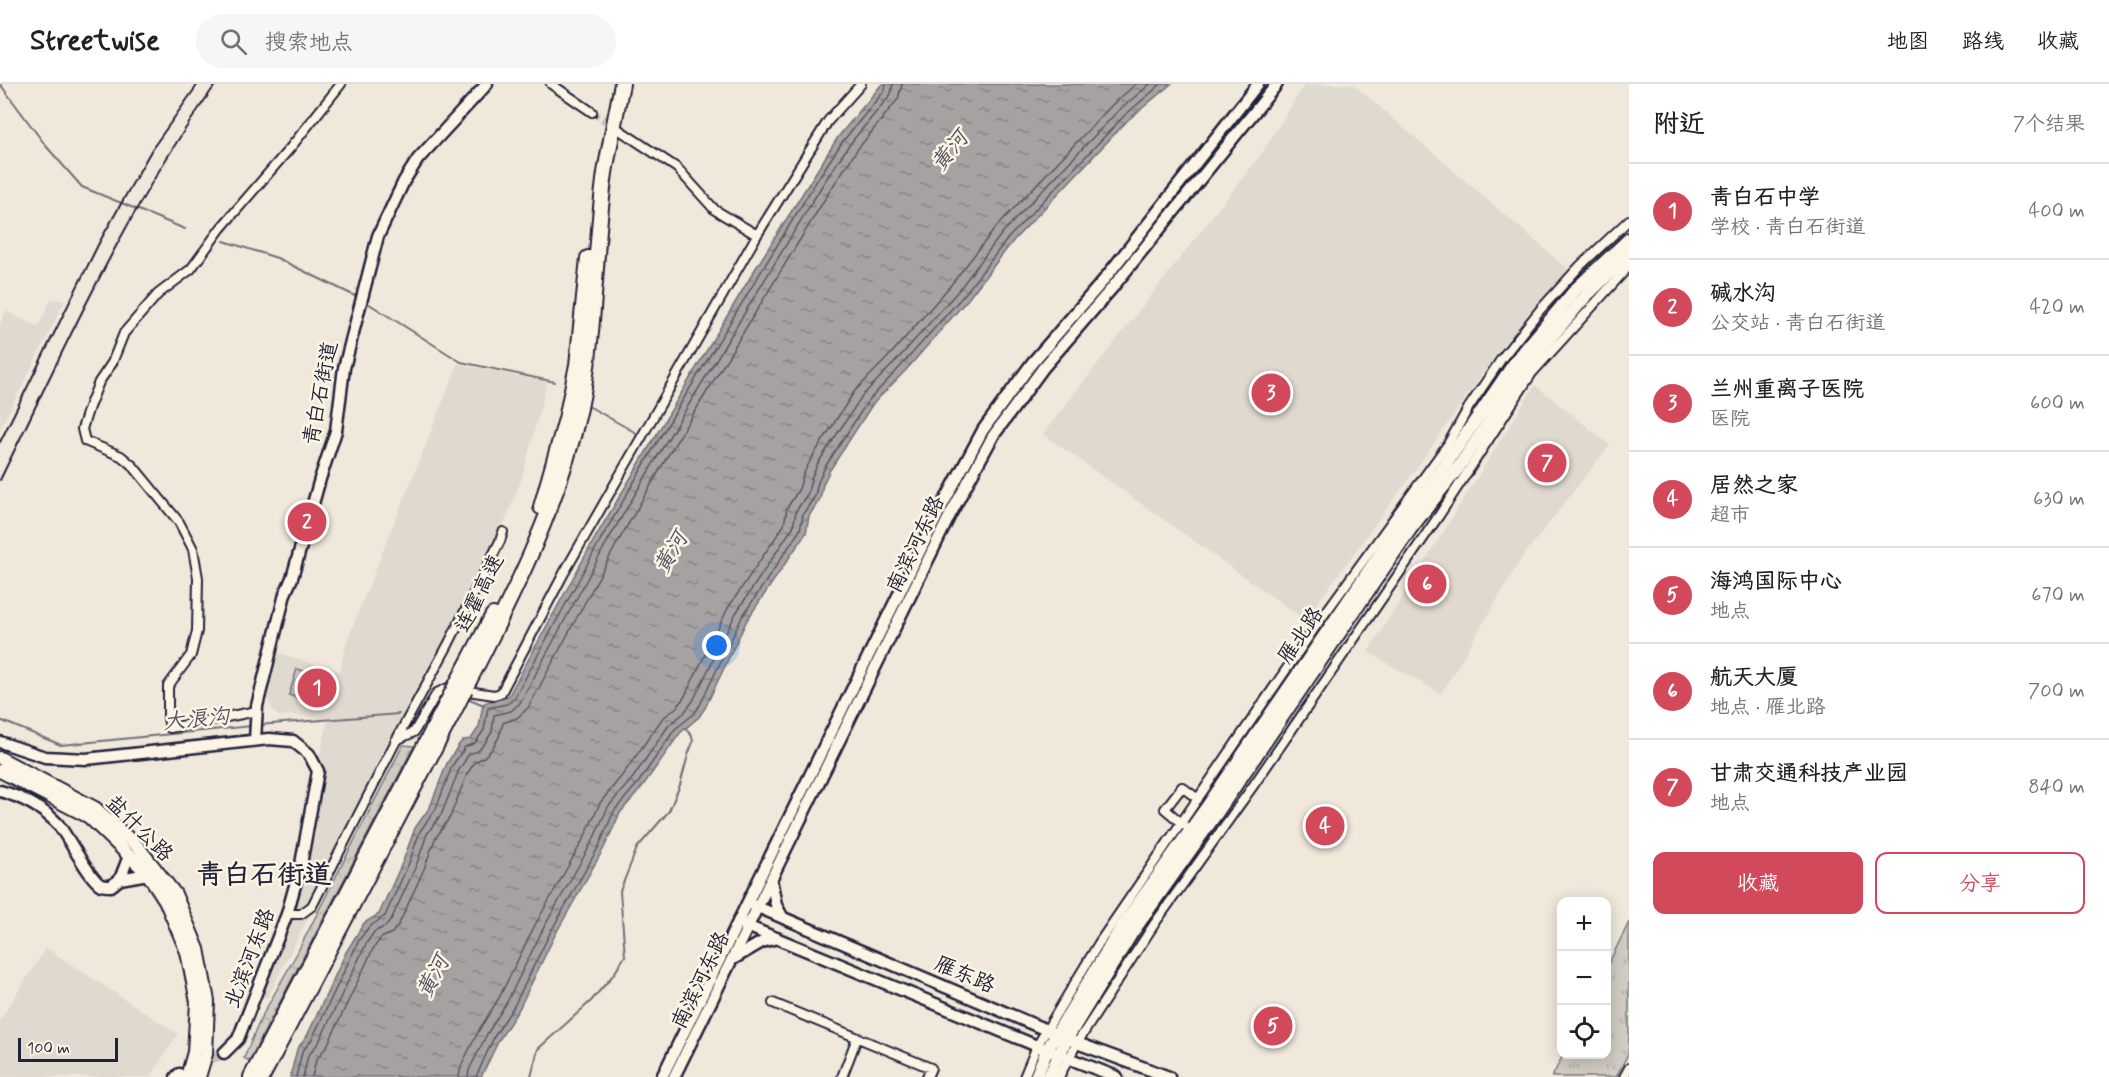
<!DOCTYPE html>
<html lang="zh">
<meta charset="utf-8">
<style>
:root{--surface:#fff;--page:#f6f6f6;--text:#202124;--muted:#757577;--line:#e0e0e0;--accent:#d1495b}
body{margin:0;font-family:Mynerve,"LXGW WenKai TC",sans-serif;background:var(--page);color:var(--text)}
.controls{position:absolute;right:18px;bottom:18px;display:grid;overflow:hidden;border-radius:12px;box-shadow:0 3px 15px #0003}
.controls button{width:54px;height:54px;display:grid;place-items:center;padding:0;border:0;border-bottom:2px solid var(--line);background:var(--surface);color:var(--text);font:30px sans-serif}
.scale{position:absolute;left:18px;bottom:15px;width:100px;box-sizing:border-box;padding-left:6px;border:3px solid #22223b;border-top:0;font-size:16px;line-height:21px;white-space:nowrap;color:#22223b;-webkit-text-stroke:4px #fcf5e5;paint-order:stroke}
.you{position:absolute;left:717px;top:562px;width:21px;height:21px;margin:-15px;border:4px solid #fff;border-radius:50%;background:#1a73e8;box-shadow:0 0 0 9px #1a73e833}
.badge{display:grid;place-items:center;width:39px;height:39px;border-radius:50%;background:var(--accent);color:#fff;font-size:20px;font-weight:700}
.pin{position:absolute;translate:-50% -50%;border:3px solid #fff;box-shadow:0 2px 6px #0006}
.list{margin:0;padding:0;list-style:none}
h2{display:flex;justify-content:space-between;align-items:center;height:78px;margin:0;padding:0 24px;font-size:26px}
h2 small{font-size:20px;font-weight:400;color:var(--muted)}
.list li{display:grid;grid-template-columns:39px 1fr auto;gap:18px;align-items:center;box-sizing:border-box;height:96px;padding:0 24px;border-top:2px solid var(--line)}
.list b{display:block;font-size:22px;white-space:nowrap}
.list p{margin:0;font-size:20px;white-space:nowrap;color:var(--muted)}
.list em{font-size:20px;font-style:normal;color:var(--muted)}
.actions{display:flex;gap:12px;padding:18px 24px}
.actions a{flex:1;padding:14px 0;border:2px solid var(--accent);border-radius:12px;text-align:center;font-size:21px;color:var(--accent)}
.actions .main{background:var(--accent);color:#fff}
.icon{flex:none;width:33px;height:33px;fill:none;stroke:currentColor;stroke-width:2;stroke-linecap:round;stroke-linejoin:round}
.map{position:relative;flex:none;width:1629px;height:993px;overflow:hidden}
header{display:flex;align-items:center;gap:36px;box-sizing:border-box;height:84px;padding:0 30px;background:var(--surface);border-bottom:2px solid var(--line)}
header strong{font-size:28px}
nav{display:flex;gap:33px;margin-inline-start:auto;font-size:21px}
.search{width:420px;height:54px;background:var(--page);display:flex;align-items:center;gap:15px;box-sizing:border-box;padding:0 21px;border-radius:33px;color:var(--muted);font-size:22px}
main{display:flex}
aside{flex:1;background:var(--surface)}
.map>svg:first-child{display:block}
</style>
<header>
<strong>Streetwise</strong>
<div class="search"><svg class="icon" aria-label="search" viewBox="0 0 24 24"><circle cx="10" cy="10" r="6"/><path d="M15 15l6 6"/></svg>搜索地点</div>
<nav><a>地图</a><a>路线</a><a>收藏</a></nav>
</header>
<main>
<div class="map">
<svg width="1629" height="993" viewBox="0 0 1629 993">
<defs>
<pattern id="forest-crowns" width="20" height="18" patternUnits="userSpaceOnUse" patternTransform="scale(1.5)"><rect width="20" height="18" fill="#d1cbc3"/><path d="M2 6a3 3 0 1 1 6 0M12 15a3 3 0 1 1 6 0" fill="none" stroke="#b3aea8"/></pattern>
<pattern id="park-tufts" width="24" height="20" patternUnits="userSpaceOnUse" patternTransform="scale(1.5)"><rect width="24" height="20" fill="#d1cbc3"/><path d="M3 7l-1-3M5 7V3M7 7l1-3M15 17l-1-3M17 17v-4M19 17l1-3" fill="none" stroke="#b3aea8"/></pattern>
<pattern id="water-ripples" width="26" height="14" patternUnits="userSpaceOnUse" patternTransform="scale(1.5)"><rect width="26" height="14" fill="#a6a2a2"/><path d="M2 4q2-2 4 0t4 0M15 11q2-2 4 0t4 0" fill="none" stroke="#878485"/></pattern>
</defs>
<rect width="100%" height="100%" fill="#efe8db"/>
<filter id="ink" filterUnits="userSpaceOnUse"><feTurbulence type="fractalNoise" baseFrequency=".0167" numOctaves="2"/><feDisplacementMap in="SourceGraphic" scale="12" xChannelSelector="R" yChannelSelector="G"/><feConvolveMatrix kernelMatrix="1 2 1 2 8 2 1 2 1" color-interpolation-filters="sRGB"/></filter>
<g filter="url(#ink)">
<!-- built -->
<path fill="#e0d9cf" d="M1305,0H1353L1568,185L1497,269L1413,389L1305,536L1043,350L1262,69Z
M51,215L65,217L0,345V240L6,227L38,243Z
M458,280L547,298L522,394L482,496L267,914L254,907L292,814L314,726L319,675L328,636L295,631L279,632L275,629L264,611L276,568L340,588L346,559Z
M1535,301L1610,361L1523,472L1441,610L1368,568Z
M46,864L178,950L150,993H0V936Z"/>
<!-- grass -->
<path fill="#d1cbc3" stroke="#7a767f" stroke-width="1.5" d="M297,585L310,589L302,616L289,611Z"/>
<!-- forest -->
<path fill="url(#forest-crowns)" stroke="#7a767f" stroke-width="1.5" d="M403,661L414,662L249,977L244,974L261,934L296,871Z"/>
<!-- park -->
<path fill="url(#park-tufts)" stroke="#7a767f" stroke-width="1.5" d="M1629,838V968L1616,993H1552L1563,971L1606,970L1607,883Z"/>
<!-- water -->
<path fill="url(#water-ripples)" stroke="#716f79" stroke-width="1.5" d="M882,0H1171L1128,36L1013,157L968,215L906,286L872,321L830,386L823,400L820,415L809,432L806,449L747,536L705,624L699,633L680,649L642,703L620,729L604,764L555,851L519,925L499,956L481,993H290L297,965L307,952L346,868L364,839L379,830L403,777L415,744L430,723L447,679L460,659L464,656L471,655L479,643L483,620C491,614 501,618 509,611L596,452L754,187L838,53Z"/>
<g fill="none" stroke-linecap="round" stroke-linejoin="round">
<!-- shore -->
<path stroke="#575564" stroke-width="1.5" d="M296,993L302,968L312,955L359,856L369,843L385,832L409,779L420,747L436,725L452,682L465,663L475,659L484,646L488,624L507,620L514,615L601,455L656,360L817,96L843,57L885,6L886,0
M303,993L308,972L319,958L366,860L374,848L386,842L391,836L416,782L427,750L442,729L459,686L469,670L478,667L485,659L492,648L494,631L511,627L520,619L607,458L663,363L823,100L849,61L891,10L893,0
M312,993L316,976L327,962L373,865L381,854L392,849L399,840L424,785L435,755L450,733L467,690L475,678L484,673L492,665L499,653L503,639L517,634L528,624L615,463L670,368L831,105L857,66L898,15L902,0
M459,993L461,982L479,946L499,914L535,841L584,754L600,719L624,689L662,635L678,622L685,612L728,524L784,441L787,424L799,405L803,391L811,375L854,308L890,271L950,202L997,142L1112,21L1136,0
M468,993L469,986L487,950L507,918L543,845L592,758L608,723L632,695L669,641L684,629L693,617L736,529L793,443L796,427L808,409L811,395L818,379L862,312L896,277L958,207L1003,148L1118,27L1150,0
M476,993L494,953L514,922L550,849L599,762L614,727L638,699L675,645L694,630L700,621L742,533L800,446L803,430L815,412L818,398L825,383L868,317L901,282L963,212L1009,153L1124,32L1161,0"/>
<!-- stream -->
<path stroke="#716f79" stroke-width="2" d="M0,0L46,62L82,103L185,145
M224,157L277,174L355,212
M366,218L461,278L555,298
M590,323L638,350
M467,614L484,621
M0,636L61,661L252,642
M258,641L399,630
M531,993L538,965L591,917L614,890L625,872L620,807L637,764L669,727L680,701L688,671L693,658L692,652L685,644"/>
<!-- street-tunnel -->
<path stroke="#c6c0bb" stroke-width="8" stroke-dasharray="8 4" stroke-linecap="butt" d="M592,28L614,42"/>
<!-- secondary-tunnel -->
<path stroke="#c6c0bb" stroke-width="10" stroke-dasharray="10 5" stroke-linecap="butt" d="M198,981L224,969"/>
<!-- street casing -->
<g stroke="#22223b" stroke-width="12">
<path id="street" d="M551,0L592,28
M618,45L677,84L715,126L757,151
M257,627L170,644L168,634V602L191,571L197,547L198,494L193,465L179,438L133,382L121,372L85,357L82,345L89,323L99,298L112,279L124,249L158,210L191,185L221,144L291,63L341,0
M396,656L414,648L437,609L448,604L494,611L501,609L564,489L757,151L828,37L861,0
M1184,741L1165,725L1182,703L1198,715
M287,830H301L312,822L401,647L448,561L500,457L503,448
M773,919L931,984L927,993
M842,993L857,954
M1024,993L1037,962L1099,859L1318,539L1448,360L1469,323L1502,274L1540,226L1580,182L1629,136
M1059,993L1077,959L1155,839L1253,702L1440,430L1532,289L1629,182
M1624,993L1629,984"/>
</g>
<!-- secondary casing -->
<g stroke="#22223b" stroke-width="15">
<path id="secondary" d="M255,656L257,622L285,510L292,494L320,395L336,347L344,284L378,152L404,97L418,75L487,0
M0,658L45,673L86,675L269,655L293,657L309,670L318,687L301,780L287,830L238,955L224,969
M0,707C22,713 41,723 57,739C68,752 90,796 101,801C104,802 107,802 111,802L120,795
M129,772L120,795L148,790
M771,795L776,821L783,834
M753,821L1077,959L1169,993
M742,840L1037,962L1117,993
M733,875L762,858L777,854
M176,993L179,990
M662,993L940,426L983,346L1032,279L1103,197L1258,0
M674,993L950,431L993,352L1043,284L1112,204L1277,0"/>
</g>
<!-- primary casing -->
<g stroke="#22223b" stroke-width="16">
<path id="primary" d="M0,674L95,724L138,763L175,810L198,865L208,917L206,970L199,993
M0,687L89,733L148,790L165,816L187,868L197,918L194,968L187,993
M1036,993L1047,966L1121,844L1207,723L1403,437L1445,381L1516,277L1576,205L1629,155
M1049,993L1067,954L1131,850L1216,730L1411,444L1458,384L1526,283L1585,213L1629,170"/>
</g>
<!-- highway casing -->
<g stroke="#22223b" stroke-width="18">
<path id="highway" d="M541,423L566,335L577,281L588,174
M455,603L493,531
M465,605C511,515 558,424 580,324C596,247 594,167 605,89C610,59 616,30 622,0
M251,993L439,634
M262,993L450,635"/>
</g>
<!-- street -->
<use href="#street" stroke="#fcf5e5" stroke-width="8"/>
<!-- secondary -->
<use href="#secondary" stroke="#fcf5e5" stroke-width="10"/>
<!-- primary -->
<use href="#primary" stroke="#fcf5e5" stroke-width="12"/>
<!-- highway -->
<use href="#highway" stroke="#fcf5e5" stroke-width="14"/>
<!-- rail -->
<path stroke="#22223b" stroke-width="2" d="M0,358L100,157L152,65L198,0
M0,396C66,261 128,122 216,0"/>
<!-- highway-bridge casing -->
<g stroke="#22223b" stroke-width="18" stroke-linecap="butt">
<path id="highway-bridge" d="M439,634L455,603
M450,635L465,605"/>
</g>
<!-- highway-bridge -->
<use href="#highway-bridge" stroke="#fcf5e5" stroke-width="14"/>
</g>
</g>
<g text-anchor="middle" stroke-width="5" stroke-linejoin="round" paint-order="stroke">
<!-- street labels -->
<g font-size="21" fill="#22223b" stroke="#fcf5e5">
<text transform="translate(320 309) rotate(-79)" y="7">青白石街道</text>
<text transform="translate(915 460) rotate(-64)" y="7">南滨河东路</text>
<text transform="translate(479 509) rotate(-64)" y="7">连霍高速</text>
<text transform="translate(1300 551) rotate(-56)" y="7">雁北路</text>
<text transform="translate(140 744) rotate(45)" y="7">盐什公路</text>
<text transform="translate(249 874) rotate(-69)" y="7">北滨河东路</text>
<text transform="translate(965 890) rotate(23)" y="7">雁东路</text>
<text transform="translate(700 896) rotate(-64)" y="7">南滨河东路</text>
</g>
<!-- water labels -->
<g font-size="22" font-style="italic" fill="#575564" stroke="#fcf5e5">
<text transform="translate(949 66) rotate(-51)" y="8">黄河</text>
<text transform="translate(670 468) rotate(-59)" y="8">黄河</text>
<text transform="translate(196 634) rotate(-5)" y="8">大浪沟</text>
<text transform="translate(432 892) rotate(-62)" y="8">黄河</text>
</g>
<!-- district labels -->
<g font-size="27" font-weight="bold" fill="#22223b" stroke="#fcf5e5">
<text x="264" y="799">青白石街道</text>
</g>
</g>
</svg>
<div class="controls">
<button>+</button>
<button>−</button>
<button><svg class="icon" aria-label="locate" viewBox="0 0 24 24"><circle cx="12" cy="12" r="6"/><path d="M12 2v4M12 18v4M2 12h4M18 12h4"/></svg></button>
</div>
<div class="scale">100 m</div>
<div class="you"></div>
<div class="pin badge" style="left:317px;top:604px">1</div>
<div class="pin badge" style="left:307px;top:438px">2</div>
<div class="pin badge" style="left:1271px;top:309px">3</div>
<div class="pin badge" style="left:1325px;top:742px">4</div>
<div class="pin badge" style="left:1273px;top:942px">5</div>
<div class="pin badge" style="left:1427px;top:500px">6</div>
<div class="pin badge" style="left:1547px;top:379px">7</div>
</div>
<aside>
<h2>附近<small>7个结果</small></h2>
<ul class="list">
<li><span class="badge">1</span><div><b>青白石中学</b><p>学校 · 青白石街道</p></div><em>400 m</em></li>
<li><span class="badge">2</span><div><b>碱水沟</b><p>公交站 · 青白石街道</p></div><em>420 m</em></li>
<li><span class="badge">3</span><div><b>兰州重离子医院</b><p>医院</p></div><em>600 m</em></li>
<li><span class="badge">4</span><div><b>居然之家</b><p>超市</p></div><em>630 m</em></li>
<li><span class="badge">5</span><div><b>海鸿国际中心</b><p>地点</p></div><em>670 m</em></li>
<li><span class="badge">6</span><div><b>航天大厦</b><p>地点 · 雁北路</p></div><em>700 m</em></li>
<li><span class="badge">7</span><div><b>甘肃交通科技产业园</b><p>地点</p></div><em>840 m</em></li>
</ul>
<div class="actions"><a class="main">收藏</a><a>分享</a></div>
</aside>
</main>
